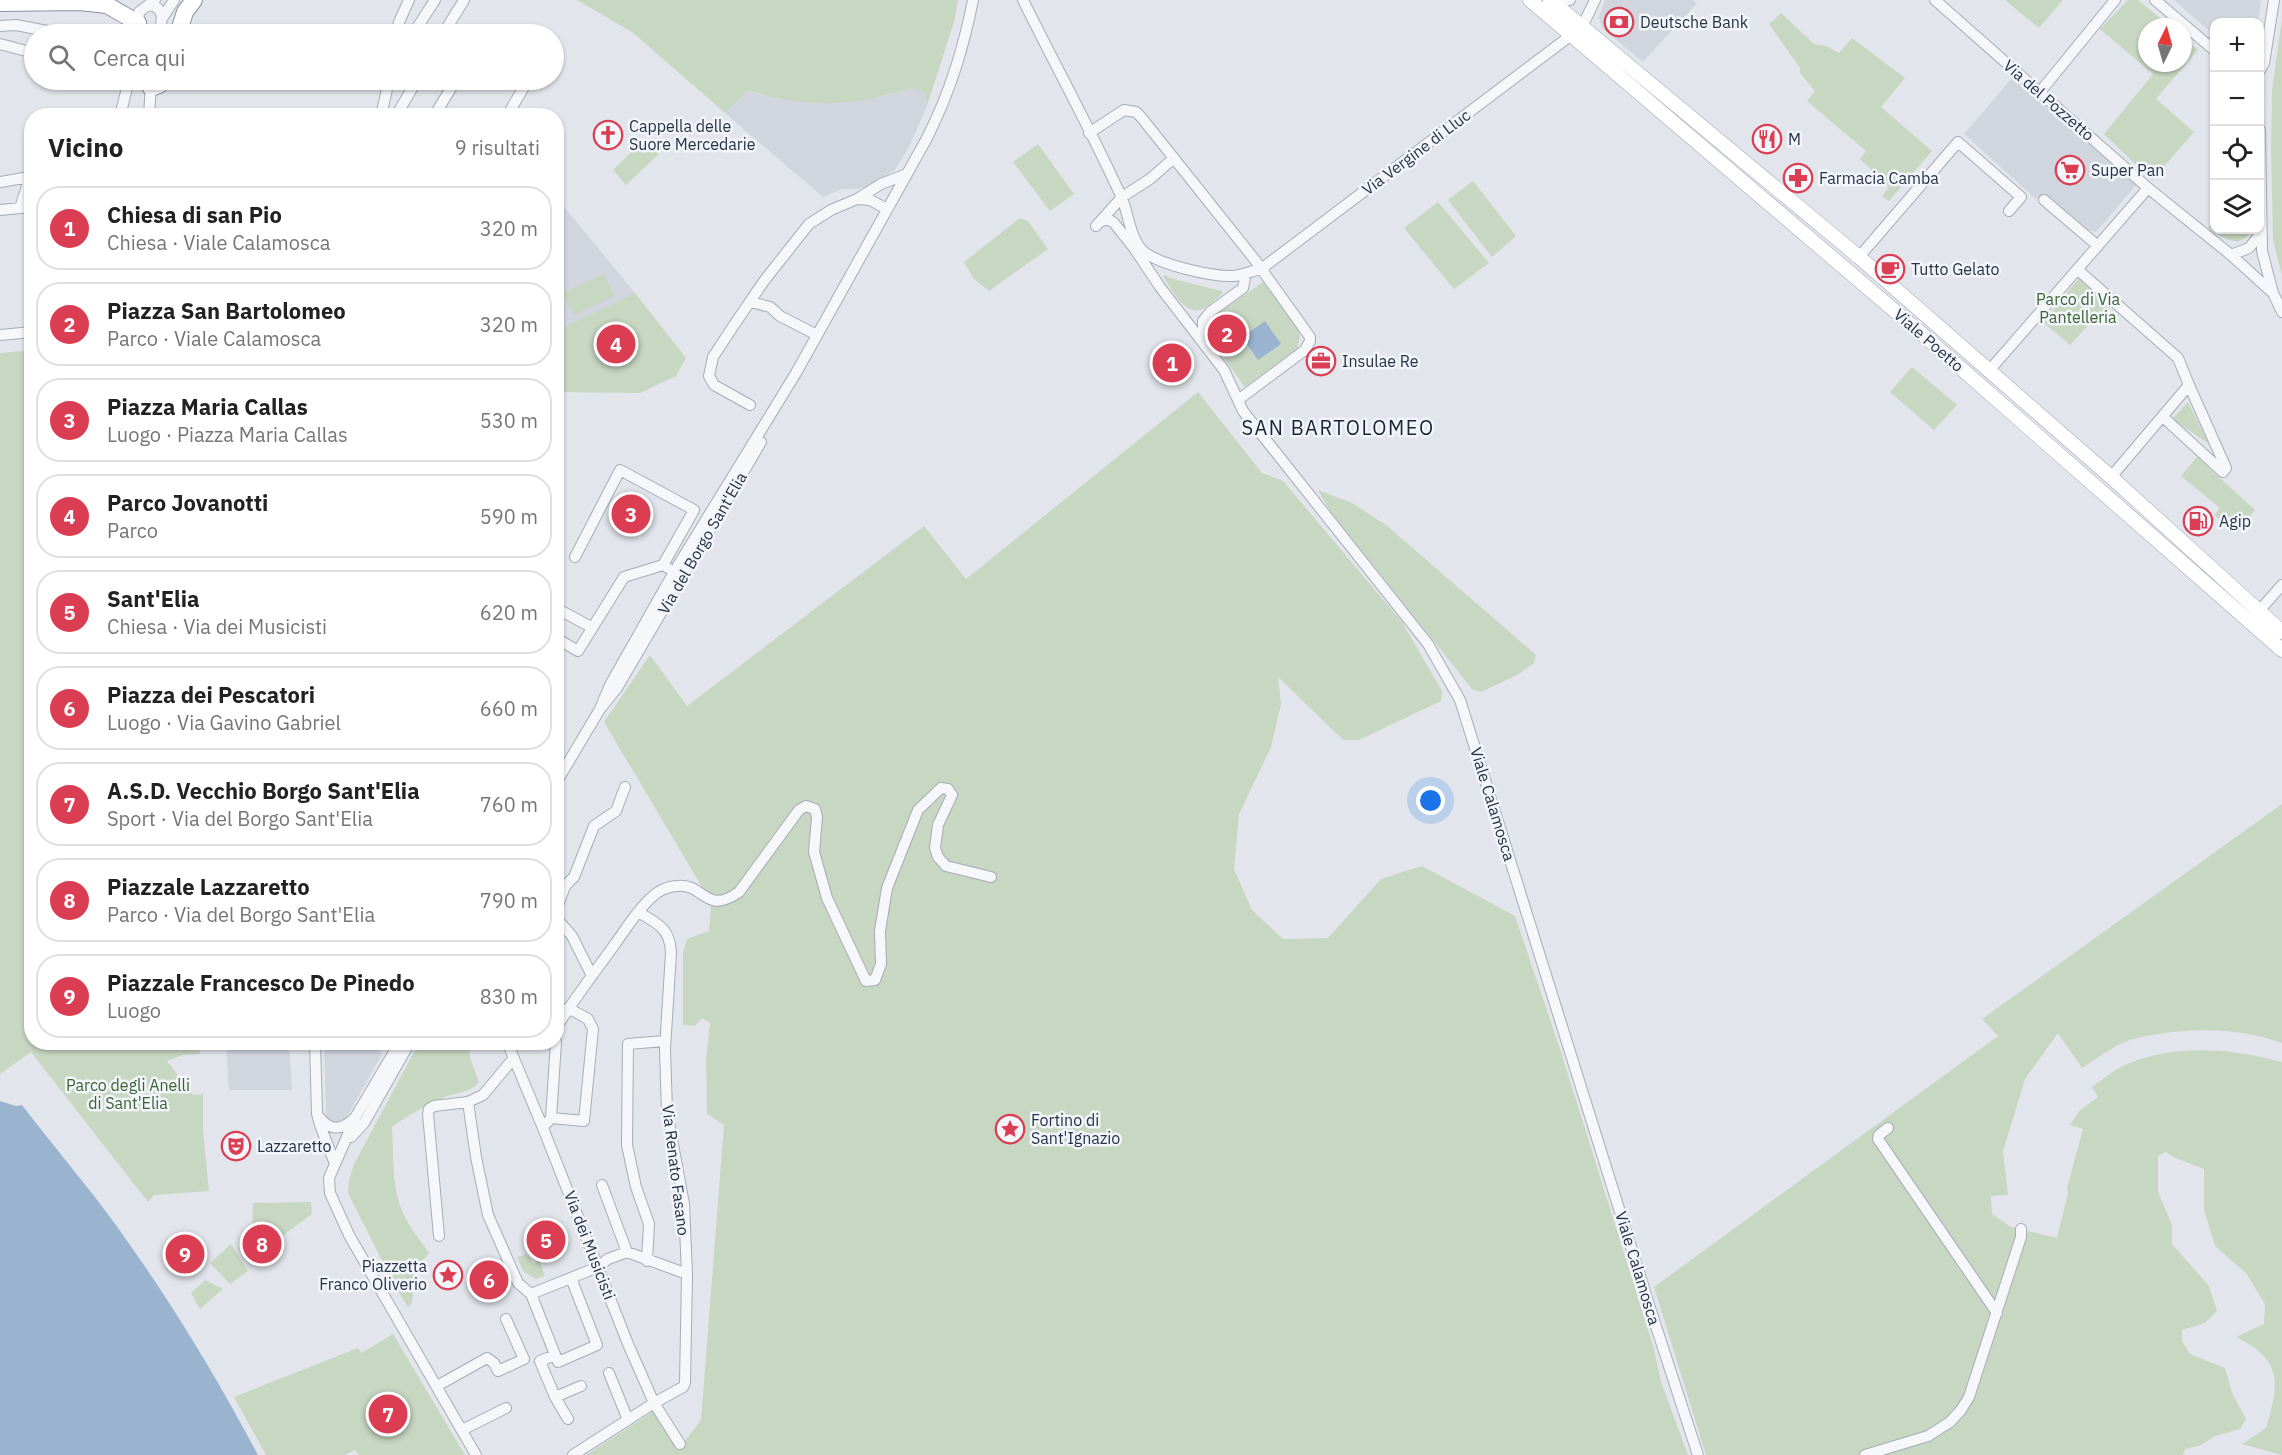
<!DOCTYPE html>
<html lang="it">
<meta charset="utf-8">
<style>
:root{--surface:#fff;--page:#f2f2f2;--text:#222;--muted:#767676;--line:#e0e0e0;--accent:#db3d52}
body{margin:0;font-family:"IBM Plex Sans",sans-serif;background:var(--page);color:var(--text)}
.controls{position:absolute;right:18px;top:18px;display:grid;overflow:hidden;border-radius:12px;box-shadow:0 2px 4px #0004}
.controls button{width:54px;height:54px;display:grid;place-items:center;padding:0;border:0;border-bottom:2px solid var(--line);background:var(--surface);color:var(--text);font:30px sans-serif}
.compass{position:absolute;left:2138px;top:18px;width:54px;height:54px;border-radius:50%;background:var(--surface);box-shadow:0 2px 4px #0004;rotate:5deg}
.you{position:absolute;left:1431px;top:801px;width:21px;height:21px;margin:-15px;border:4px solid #fff;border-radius:50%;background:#1a73e8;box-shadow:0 0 0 9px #1a73e833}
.badge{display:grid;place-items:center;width:39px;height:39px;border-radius:50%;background:var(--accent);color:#fff;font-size:20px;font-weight:700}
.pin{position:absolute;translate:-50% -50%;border:3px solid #fff;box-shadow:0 2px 6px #0006}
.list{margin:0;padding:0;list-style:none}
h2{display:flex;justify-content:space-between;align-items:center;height:78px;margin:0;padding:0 24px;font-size:26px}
h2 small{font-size:20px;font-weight:400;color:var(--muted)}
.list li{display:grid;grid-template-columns:39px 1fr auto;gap:18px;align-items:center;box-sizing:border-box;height:84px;margin:0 12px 12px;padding:0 12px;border:2px solid var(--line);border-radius:24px}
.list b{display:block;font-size:22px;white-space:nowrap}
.list p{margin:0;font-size:20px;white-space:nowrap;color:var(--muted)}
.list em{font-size:20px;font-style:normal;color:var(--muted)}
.icon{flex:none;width:33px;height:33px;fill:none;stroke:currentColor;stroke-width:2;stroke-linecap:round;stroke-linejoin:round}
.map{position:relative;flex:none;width:2282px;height:1455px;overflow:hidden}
.search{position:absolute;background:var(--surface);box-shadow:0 2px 4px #0004;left:24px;top:24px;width:540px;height:66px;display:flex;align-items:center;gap:15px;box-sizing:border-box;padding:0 21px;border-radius:33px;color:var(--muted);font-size:22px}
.panel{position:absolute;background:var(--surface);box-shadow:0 2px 4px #0004;left:24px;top:108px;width:540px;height:942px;border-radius:24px}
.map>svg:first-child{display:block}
</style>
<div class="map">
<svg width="2282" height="1455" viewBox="0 0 2282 1455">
<rect width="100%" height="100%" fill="#e2e6ec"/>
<!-- built -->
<path fill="#d0d5de" d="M1605,0H1693L1697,3L1643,62L1602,28L1599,17Z
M2174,0H2261L2258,22H2214V35Z
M2012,78L2137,184L2096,232L2088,230L2046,194L2036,199L1964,134Z
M912,88L925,93L927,106L910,145L895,170L870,185L858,189H842L823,197L725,113L748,91L778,99L814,103L886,96Z
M556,197L635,293L557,330H556Z
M226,1043H289L292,1090H229Z
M324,1043H389L386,1048H382L380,1052L382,1054L345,1120L340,1123L332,1122L326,1116Z"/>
<!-- green -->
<path fill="#c7d7c2" d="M577,0H958L954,22L927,106L925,93L912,88C866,103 827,107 780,99C769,97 759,93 748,91L725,113L632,32Z
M2005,0H2063L2039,28Z
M2128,0H2138L2171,27H2147V63H2183V37L2198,50L2156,99L2194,132L2152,180L2104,134L2153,74L2100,29Z
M1781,13L1814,44L1826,46L1839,53L1852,38L1905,78L1881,107L1932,151L1889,201L1882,196L1889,187L1860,159L1866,151L1807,101L1815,91L1800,73V68L1769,24Z
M2282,18V276L2273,239L2271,148L2272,90Z
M645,139L659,154L626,185L613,170Z
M1038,144L1074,194L1050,211L1013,162Z
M1473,181L1516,236L1492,257L1448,200Z
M1438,202L1489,263L1454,289L1404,228Z
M1020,218L1028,221L1048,249L989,291L974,279L964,262Z
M2214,221V230H2250C2243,251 2220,238 2208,227Z
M604,274L614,296L574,315L563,293Z
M1165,275L1170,278L1222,291V294C1216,299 1207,308 1199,310C1183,313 1171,288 1163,276Z
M2079,278L2112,305L2099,321L2095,318L2070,345L2043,322Z
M1263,282L1300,332L1298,348L1245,387L1209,338L1210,319Z
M635,293L686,358L676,376L640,393L557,392V330Z
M31,350L32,1042L199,1043L200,1054L183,1055L167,1061L193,1095L203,1094V1130L209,1191L154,1195L148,1202L31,1052L0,1074V353Z
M1912,367L1957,405L1934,430L1890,392Z
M1198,392L1262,473L1283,481L1402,622L1442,691L1441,701L1359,740H1343L1278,677L1281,704L1271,747L1239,814L1234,869L1252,910L1283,939L1328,938L1381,879L1422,866L1515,916L1561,1052L1654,1349L1661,1382L1688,1455H586L654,1411L676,1447L685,1441L701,1420L724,1125L707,1114L706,1060L710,1023L702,1018L695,1026L683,1025V953L687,939L709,931L712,896L705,892L604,722L650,655L687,706L924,526L966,579Z
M2188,402L2209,444L2172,419Z
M2197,457L2255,510L2238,532L2214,515L2220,508L2181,476Z
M1318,490L1352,503L1386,525L1536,655L1534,663L1519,674L1481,692L1472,689L1330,511Z
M2282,804V1043C2236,1026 2178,1027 2130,1040C2114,1045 2097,1059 2082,1068L2058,1033L2025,1079L2003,1151L2008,1195L1991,1196L1992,1214L2011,1227L2057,1238L2068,1193L2067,1188L2083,1129L2070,1125L2079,1111L2098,1097L2092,1087C2101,1081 2110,1073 2119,1068C2169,1043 2230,1048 2282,1062V1455L2242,1444L2266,1428C2280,1381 2282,1360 2236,1337L2264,1324L2265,1304L2246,1273L2215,1246L2204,1210V1169L2173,1157L2166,1152L2158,1156V1192L2172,1225V1244L2209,1286L2217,1311L2205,1323L2182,1330V1341L2190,1354L2225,1368L2232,1393L2246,1419L2240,1429L2215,1436L2201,1445L2185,1449L2183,1455H1706L1654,1287L1998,1036L1982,1019Z
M419,1043H469L470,1058L479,1082C469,1094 456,1092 442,1098C423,1107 408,1115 392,1127C394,1156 391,1191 405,1217C411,1230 421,1241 429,1253L416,1269L411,1283L397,1279L392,1280L348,1193L349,1180L354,1164Z
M311,1202L312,1214L251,1259L253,1203Z
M231,1244L248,1271L230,1284L210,1263Z
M526,1254L534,1264L539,1259L545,1276L536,1279L523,1271L517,1257Z
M205,1280L223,1289L200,1309L191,1293Z
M400,1284L408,1286L413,1293L412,1303L408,1307L395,1286Z
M393,1334L465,1455H359L355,1450L345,1455H266L234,1397L358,1348L361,1353Z"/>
<!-- water -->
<path fill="#9ab3cf" d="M1265,321L1281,344L1258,360L1242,337Z
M0,1101L16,1106L22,1105C53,1146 88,1186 118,1228C170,1300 216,1376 258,1455H0Z"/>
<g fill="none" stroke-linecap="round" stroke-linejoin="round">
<!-- minor casing -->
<g stroke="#a6acb7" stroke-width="12">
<path id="minor" d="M1023,0C1055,65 1091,130 1121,196C1129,213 1129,237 1143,251C1159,265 1213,277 1234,276C1243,275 1252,271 1261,269L1582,27L1595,0
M1935,0L2148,188L2231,255L2273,293
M2155,0L2214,50
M1552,2L1570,0
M149,5C166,7 162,22 159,34
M163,17L174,0
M0,26L16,25L47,31
M46,34L47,31L61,34
M143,34L138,23L139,12L155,0
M397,34L399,22L409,0
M413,34L435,0
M443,34L464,0
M483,34L485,32L490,34
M0,44L34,53
M2260,70L2264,63L2274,0
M2040,92L2115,0
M120,116L129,80
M149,116L151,83
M381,116L389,80
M396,116L417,80
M434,116L456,80
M507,116L528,80
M2260,130L2262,251L2273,293L2282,312
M1089,133L1124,110L1136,112L1141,117L1255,260L1310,337V341L1305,350L1238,400
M0,182L29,177
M857,199L870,200L887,209
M2044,200L2098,246
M20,208L32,170
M0,210L32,207
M1102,221L1108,219L1114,223L1134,248
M1096,226L1122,197L1150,179L1174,158
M1133,234L1134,248L1160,287L1224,370L1243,411L1428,644L1460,700L1651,1311L1698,1455
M2231,255L2249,248L2261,233
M1859,257L1958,142L2021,197L2009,211
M2078,270L2178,358L2189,385L2111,477
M751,302L770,307L780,316L817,335
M0,335L32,332
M1203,343V321L1210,312L1243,288L1246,273
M1988,372L2148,188
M750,405L714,385L709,376L713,357L732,328L764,281L809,224L831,210L857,199L881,184L907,174
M2163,417L2223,472L2226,468L2189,385
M575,557L620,470L694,510L663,565
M556,608L591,627
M2259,611L2282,585
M556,638L578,651L624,577L663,565L668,568
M600,709L610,685L674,572L796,373L927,138C950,92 963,50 973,0
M556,783L600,709L617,688L761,442
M556,911L565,886L574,877L594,826L616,811L625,787
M556,912L557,919L572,936L592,976
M556,1028C574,999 595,972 615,944C626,929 637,910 652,897C658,891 668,886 677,886C705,883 705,916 739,892L799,810L806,806L815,809L817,817L814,852L827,898L866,981L875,980L881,964L880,931L887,888L918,810L941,788L948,789L952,795L938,825L935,848L938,857L946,866L991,877
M315,1042L317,1114L320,1125L335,1164
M400,1042L356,1116L329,1178L330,1193L349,1235L476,1455
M507,1042L543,1128L628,1344L654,1403L680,1444
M513,1059L483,1095L468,1102L476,1157L488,1215L518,1283L531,1294L598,1267L608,1259L627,1252L687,1274
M319,1117C331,1132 342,1130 355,1118
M551,1118L584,1121L593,1029L588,1019L568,1008
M547,1123L551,1118L556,1042
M1888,1128L1879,1135L1878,1139L1997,1313
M351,1137L364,1123L410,1042
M602,1185L627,1252
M439,1236L428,1114L429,1109L434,1106L468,1102
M647,1261L649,1224L636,1187L627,1145L628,1044L665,1041
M531,1294L558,1362L597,1345L571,1278
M555,1355L540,1361L555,1397L568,1419
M609,1373L628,1420
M437,1386L487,1358L494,1363L498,1371L524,1359L506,1319
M555,1397L581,1386
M462,1430L506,1408
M573,1455L654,1403L683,1387L685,1383L687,1274L684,1204L667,1112L665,1049L671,953C670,928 658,924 638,912
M1865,1455L1928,1436L1950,1422L1961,1410L1969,1397L2021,1237V1229"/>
</g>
<!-- major casing -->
<g stroke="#a0aab9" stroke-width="15">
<path id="major" d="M1530,0L1923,335L2282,650
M1550,0L1859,257L2111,477L2282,632"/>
</g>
<!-- highway casing -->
<g stroke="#8893a4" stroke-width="18">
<path id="highway" d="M0,3L80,2L107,5L138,23
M178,34L185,12L194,0
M151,88L159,85L164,80"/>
</g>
<!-- minor -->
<use href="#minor" stroke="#f6f7fa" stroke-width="10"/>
<!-- major -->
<use href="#major" stroke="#fff" stroke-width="14"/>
<!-- highway -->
<use href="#highway" stroke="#fff" stroke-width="16"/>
</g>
<!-- icons -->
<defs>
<g id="bank-ring" transform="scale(1.5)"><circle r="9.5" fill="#f2f5f9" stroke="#db3d52" stroke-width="1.5"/><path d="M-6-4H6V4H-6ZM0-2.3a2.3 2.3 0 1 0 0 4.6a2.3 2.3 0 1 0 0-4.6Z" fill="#db3d52"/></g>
<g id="church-ring" transform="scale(1.5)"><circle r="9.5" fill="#f2f5f9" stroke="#db3d52" stroke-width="1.5"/><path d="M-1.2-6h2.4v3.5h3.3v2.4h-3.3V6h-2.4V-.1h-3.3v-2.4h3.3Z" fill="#db3d52"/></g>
<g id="restaurant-ring" transform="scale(1.5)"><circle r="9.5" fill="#f2f5f9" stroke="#db3d52" stroke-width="1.5"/><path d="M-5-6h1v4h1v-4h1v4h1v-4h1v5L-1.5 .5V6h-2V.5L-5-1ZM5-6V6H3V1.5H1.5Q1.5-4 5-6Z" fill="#db3d52"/></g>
<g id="supermarket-ring" transform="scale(1.5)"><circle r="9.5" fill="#f2f5f9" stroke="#db3d52" stroke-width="1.5"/><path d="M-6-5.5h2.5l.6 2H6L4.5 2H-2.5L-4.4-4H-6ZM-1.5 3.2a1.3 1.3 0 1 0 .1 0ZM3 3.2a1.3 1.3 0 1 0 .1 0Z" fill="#db3d52"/></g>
<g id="pharmacy-ring" transform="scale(1.5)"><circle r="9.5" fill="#f2f5f9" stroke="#db3d52" stroke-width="1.5"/><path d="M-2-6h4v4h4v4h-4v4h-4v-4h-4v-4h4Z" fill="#db3d52"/></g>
<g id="cafe-ring" transform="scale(1.5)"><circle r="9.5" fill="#f2f5f9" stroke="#db3d52" stroke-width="1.5"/><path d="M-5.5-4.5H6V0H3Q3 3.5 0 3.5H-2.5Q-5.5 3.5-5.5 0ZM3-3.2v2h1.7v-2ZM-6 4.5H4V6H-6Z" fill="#db3d52"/></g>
<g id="office-ring" transform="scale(1.5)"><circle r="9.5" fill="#f2f5f9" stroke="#db3d52" stroke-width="1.5"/><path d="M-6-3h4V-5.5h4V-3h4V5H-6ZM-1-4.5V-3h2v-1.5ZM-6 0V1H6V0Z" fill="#db3d52"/></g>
<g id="fuel-ring" transform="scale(1.5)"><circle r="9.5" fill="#f2f5f9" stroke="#db3d52" stroke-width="1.5"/><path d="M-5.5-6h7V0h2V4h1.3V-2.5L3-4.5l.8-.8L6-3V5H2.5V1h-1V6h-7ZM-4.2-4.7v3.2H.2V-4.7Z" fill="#db3d52"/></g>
<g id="sight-ring" transform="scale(1.5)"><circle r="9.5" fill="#f2f5f9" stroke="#db3d52" stroke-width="1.5"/><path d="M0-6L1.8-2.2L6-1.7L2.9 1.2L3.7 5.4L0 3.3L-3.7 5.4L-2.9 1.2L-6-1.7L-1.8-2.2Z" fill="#db3d52"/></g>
<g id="theatre-ring" transform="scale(1.5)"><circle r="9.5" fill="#f2f5f9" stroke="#db3d52" stroke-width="1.5"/><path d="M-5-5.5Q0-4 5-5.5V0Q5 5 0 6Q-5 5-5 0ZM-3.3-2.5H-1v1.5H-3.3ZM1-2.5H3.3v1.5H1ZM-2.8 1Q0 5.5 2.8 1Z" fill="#db3d52"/></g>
</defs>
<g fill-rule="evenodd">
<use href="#bank-ring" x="1619" y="22"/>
<use href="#church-ring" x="608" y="135"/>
<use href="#restaurant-ring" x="1767" y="139"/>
<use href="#supermarket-ring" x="2070" y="170"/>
<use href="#pharmacy-ring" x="1798" y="178"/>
<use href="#cafe-ring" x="1890" y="269"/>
<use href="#office-ring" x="1321" y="361"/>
<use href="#fuel-ring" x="2198" y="521"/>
<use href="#sight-ring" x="1010" y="1129"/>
<use href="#theatre-ring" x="236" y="1146"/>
<use href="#sight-ring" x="448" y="1275"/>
</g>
<g text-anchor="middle" stroke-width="5" stroke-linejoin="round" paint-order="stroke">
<!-- poi labels -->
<g font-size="16" fill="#283246" stroke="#f2f5f9" text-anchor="start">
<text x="1640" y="28">Deutsche Bank</text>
<text x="629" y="132">Cappella delle<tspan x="629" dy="18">Suore Mercedarie</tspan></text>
<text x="1788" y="145">M</text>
<text x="2091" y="176">Super Pan</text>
<text x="1819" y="184">Farmacia Camba</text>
<text x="1911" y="275">Tutto Gelato</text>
<text x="1342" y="367">Insulae Re</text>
<text x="2219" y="527">Agip</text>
<text x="1031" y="1126">Fortino di<tspan x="1031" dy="18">Sant'Ignazio</tspan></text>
<text x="257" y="1152">Lazzaretto</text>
<text x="427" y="1272" text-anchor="end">Piazzetta<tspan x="427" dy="18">Franco Oliverio</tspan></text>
</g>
<!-- street labels -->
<g font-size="16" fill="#283246" stroke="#f2f5f9">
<text transform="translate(2049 100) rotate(41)" y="6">Via del Pozzetto</text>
<text transform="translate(1416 152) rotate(-37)" y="6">Via Vergine di Lluc</text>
<text transform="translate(1929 340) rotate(41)" y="6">Viale Poetto</text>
<text transform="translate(702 543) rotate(-60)" y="6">Via del Borgo Sant'Elia</text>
<text transform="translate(1493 804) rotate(73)" y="6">Viale Calamosca</text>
<text transform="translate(676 1170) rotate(83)" y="6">Via Renato Fasano</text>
<text transform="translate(590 1245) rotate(69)" y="6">Via dei Musicisti</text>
<text transform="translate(1638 1268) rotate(73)" y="6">Viale Calamosca</text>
</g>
<!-- park labels -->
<g font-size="16" fill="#3c6334" stroke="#f2f5f9">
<text x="2078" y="305">Parco di Via<tspan x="2078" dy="18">Pantelleria</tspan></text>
<text x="128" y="1091">Parco degli Anelli<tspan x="128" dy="18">di Sant'Elia</tspan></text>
</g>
<!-- quarter labels -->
<g font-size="20" letter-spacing="1.5" fill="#1a2337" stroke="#f2f5f9">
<text x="1338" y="435">SAN BARTOLOMEO</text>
</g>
</g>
</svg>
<div class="controls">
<button>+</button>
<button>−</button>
<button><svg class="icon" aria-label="locate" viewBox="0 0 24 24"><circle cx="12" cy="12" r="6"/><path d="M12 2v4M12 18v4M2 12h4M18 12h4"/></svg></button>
<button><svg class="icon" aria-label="layers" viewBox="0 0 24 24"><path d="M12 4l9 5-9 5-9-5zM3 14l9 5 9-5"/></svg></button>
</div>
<svg class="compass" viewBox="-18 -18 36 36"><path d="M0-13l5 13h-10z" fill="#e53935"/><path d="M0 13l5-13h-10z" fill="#767676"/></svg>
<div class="you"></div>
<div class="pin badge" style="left:1172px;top:363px">1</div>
<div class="pin badge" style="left:1227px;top:334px">2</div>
<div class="pin badge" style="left:631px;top:514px">3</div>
<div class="pin badge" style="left:616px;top:344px">4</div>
<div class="pin badge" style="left:546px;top:1240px">5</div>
<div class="pin badge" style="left:489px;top:1280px">6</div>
<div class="pin badge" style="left:388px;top:1414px">7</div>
<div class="pin badge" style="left:262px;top:1244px">8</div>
<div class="pin badge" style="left:185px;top:1254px">9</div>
<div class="search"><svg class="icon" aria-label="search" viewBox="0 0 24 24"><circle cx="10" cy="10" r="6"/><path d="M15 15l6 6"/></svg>Cerca qui</div>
<section class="panel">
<h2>Vicino<small>9 risultati</small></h2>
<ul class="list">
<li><span class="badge">1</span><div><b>Chiesa di san Pio</b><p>Chiesa · Viale Calamosca</p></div><em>320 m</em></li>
<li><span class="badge">2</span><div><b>Piazza San Bartolomeo</b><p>Parco · Viale Calamosca</p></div><em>320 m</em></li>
<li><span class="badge">3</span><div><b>Piazza Maria Callas</b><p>Luogo · Piazza Maria Callas</p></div><em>530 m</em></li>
<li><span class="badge">4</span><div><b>Parco Jovanotti</b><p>Parco</p></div><em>590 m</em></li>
<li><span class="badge">5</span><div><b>Sant'Elia</b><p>Chiesa · Via dei Musicisti</p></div><em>620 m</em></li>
<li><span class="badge">6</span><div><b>Piazza dei Pescatori</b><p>Luogo · Via Gavino Gabriel</p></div><em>660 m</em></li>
<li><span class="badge">7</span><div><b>A.S.D. Vecchio Borgo Sant'Elia</b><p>Sport · Via del Borgo Sant'Elia</p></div><em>760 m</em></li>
<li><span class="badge">8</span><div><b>Piazzale Lazzaretto</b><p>Parco · Via del Borgo Sant'Elia</p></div><em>790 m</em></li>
<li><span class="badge">9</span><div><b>Piazzale Francesco De Pinedo</b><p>Luogo</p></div><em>830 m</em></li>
</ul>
</section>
</div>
